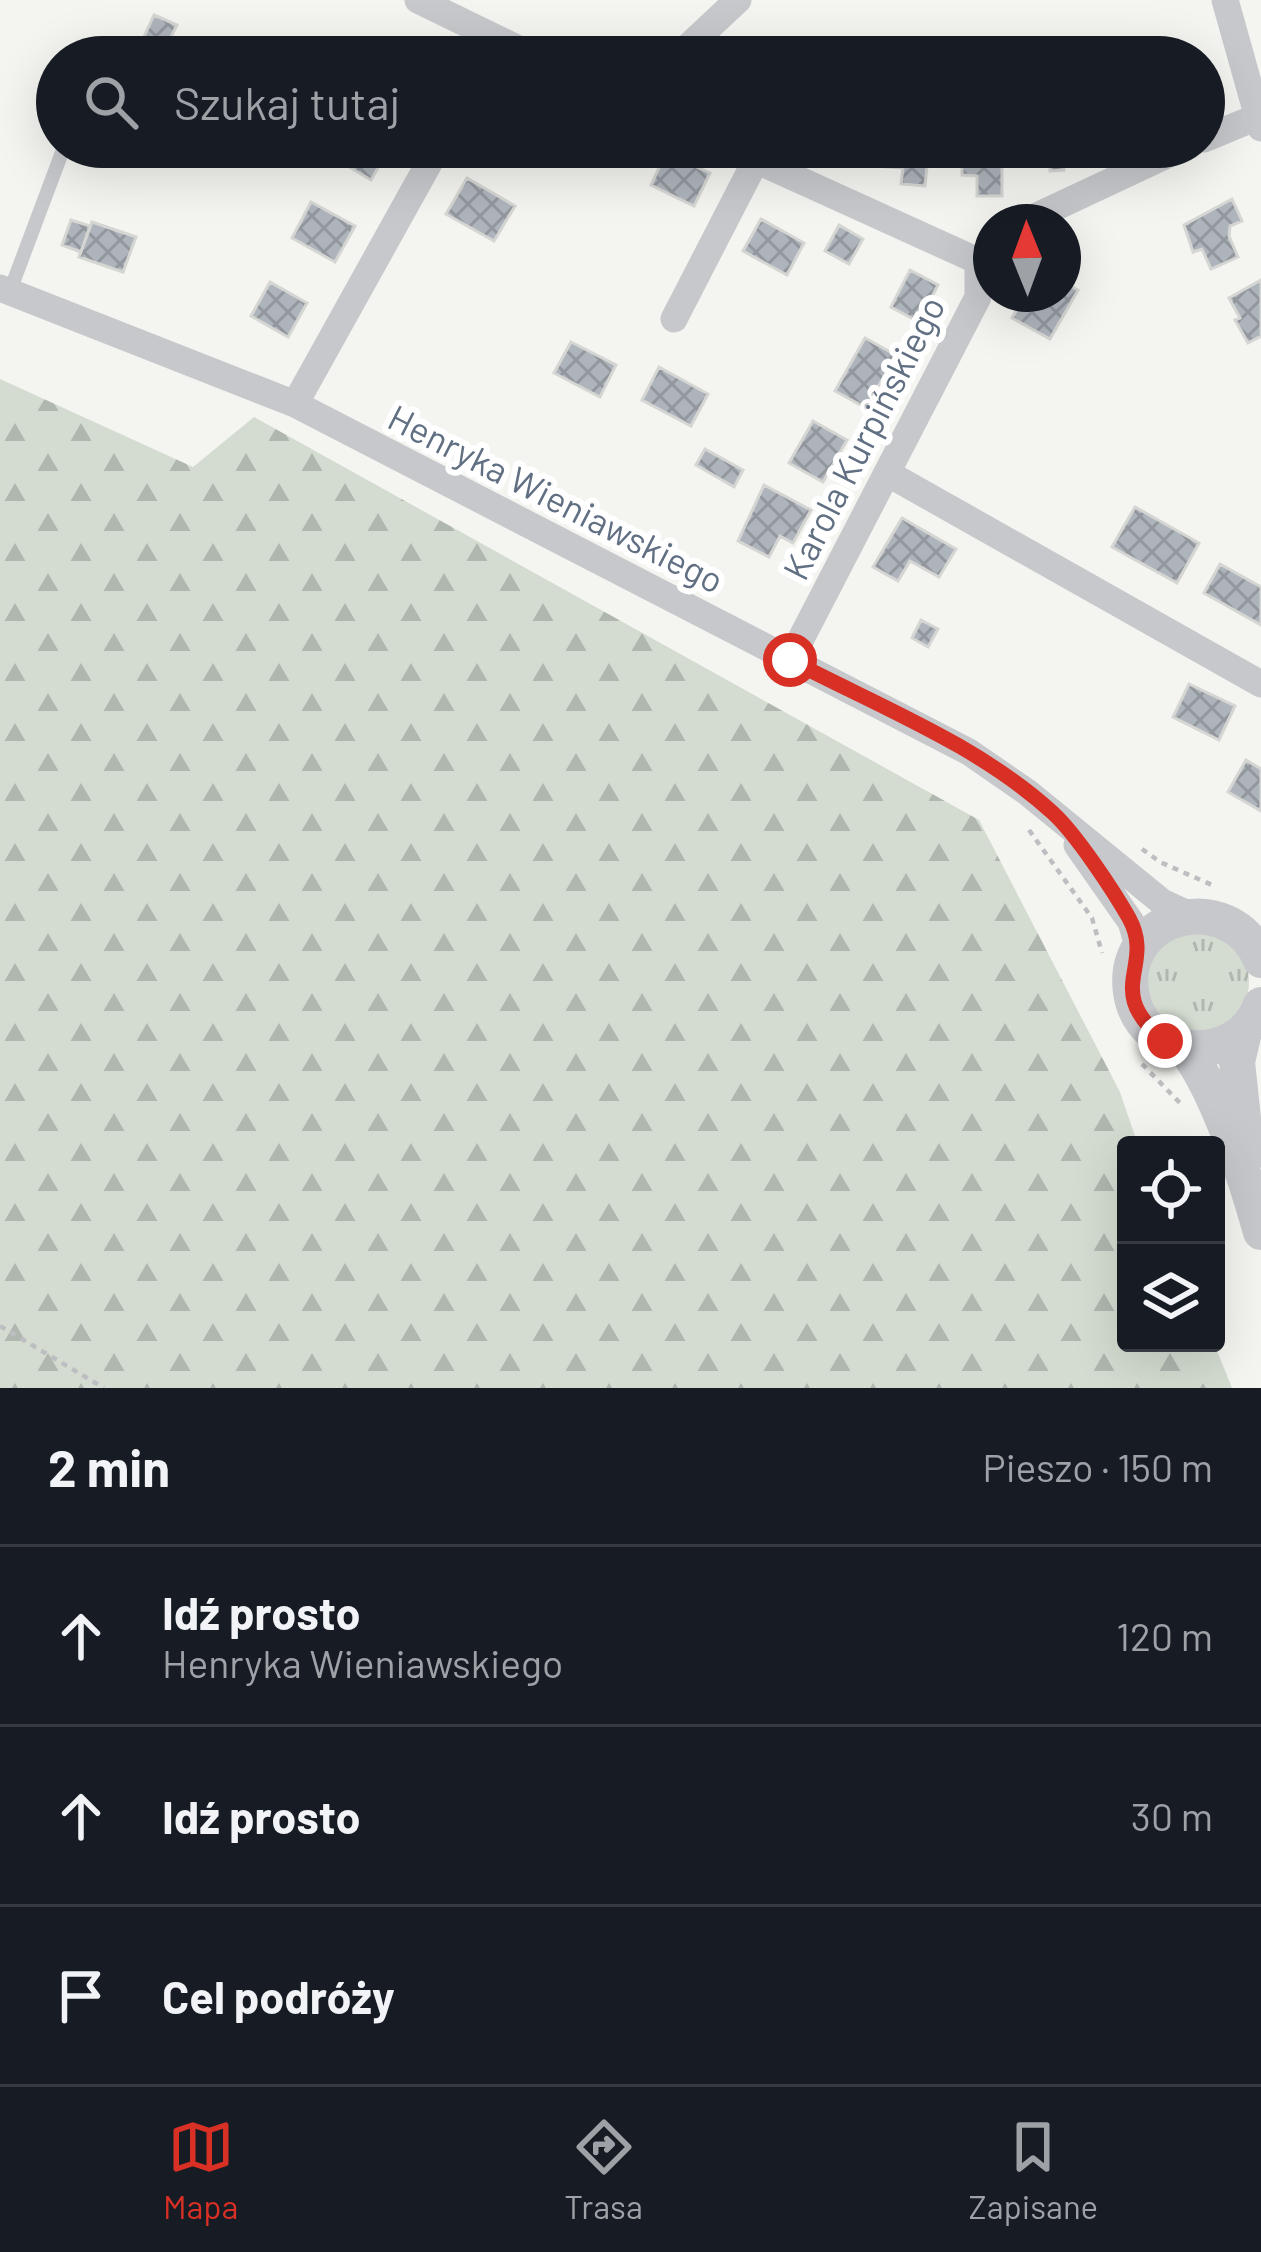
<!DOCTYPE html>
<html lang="pl">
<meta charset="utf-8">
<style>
:root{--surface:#171b24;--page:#242831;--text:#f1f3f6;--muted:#9ea1a6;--line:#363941;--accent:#d93025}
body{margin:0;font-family:Barlow,sans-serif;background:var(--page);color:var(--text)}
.controls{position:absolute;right:36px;bottom:36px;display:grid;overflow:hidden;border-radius:12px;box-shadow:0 12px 48px #0002}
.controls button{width:108px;height:108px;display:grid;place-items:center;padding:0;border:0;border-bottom:3px solid var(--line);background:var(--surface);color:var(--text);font:60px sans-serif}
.compass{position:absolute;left:973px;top:204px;width:108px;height:108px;border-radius:50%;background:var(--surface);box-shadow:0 12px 48px #0002;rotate:359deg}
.stop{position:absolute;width:36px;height:36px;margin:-27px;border:9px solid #d93025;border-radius:50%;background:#fff}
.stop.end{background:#d93025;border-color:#fff;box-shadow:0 3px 12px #0008}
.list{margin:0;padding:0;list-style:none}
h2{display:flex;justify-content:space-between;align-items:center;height:156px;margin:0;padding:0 48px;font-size:51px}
h2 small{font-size:39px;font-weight:400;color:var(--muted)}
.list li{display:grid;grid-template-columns:78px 1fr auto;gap:36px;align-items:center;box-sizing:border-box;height:180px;padding:0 48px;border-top:3px solid var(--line)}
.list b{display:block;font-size:45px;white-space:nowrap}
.list p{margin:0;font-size:39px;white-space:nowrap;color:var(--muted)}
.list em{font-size:39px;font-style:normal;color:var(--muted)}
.icon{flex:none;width:66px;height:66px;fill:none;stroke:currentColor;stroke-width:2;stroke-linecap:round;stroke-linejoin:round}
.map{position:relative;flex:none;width:1261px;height:1388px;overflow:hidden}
.search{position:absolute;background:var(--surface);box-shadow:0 12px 48px #0002;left:36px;right:36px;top:36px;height:132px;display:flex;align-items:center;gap:30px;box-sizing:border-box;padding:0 42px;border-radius:66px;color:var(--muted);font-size:45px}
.sheet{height:696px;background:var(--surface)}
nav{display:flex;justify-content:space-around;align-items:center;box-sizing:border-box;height:168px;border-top:3px solid var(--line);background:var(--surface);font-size:33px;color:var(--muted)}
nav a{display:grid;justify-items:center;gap:6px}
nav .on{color:var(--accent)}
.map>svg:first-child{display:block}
</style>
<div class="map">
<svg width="1261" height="1388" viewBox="0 0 1261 1388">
<defs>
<pattern id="grass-tufts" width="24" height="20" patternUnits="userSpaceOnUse" patternTransform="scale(3)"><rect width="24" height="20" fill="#d4dcd1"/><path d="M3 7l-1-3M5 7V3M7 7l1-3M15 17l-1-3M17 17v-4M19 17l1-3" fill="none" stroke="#afb7af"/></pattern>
<pattern id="forest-firs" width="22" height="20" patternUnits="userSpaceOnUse" patternTransform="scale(3)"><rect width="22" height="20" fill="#d4dcd1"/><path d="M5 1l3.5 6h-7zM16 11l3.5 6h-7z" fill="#afb7af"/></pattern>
<pattern id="building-cross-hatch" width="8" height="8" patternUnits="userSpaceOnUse" patternTransform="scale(3)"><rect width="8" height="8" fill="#aeb4bb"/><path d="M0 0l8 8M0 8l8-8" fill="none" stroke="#91979d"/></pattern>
</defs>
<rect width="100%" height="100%" fill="#f4f5f0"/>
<!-- grass -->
<path fill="url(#grass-tufts)" d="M1147 982a51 51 0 1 1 102 0a51 51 0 1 1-102 0Z"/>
<!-- forest -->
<path fill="url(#forest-firs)" d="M0,379L193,467L254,417L979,820L1120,1092L1138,1145H1126V1343H1214L1232,1388H0Z"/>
<!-- building -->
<path fill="url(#building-cross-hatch)" stroke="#d5d6d3" stroke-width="3" d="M154,15L177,25L166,47L144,37Z
M347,147H378L387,152L371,180L339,161Z
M511,147H544L537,161Z
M877,147H929L925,186L901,184L903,168L875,166Z
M962,147H1002V196H977V176L962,175Z
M1049,147H1086V157L1064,158V170L1050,171Z
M666,153L710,173L694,206L651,185Z
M467,178L515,206L494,241L446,214Z
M1232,199L1242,221L1230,226L1229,236L1238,257L1211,269L1202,249L1193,252L1184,225Z
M311,202L355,226L335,262L292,238Z
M761,219L804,243L787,275L743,251Z
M71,220L90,226L81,252L62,245Z
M92,222L136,237L123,272L79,257Z
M839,225L863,239L849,264L825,251Z
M910,270L938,285L919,322L891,307Z
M1261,280V336L1248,343L1235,320L1240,318L1229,298Z
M270,282L307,303L288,337L251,316Z
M1063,282L1078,290L1050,339L1012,318L1026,294H1063Z
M865,338L896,355L866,408L835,391Z
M571,342L616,365L600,397L554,373Z
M659,367L708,394L691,426L642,400Z
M813,421L847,440L823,482L789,463Z
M705,449L743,470L734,487L696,465Z
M764,485L811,510L793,543L780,536L769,557L738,541Z
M1135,507L1199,543L1177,583L1112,547Z
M902,518L956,549L939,577L910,561L898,581L873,567Z
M1220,564L1261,587V625L1204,593Z
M921,620L938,629L928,647L912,638Z
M1189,684L1235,706L1219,740L1173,717Z
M1246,760L1261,769V811L1228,792Z"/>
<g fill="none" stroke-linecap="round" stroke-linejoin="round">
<!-- path -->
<path stroke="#bdbec1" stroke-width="4.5" stroke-dasharray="6 6" stroke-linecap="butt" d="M1029,830L1092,918L1102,953
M1142,849L1160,862L1212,885
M1142,1064L1180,1103
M0,1326L104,1388"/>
<!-- service -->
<path stroke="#c6c8cc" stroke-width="14" d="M10,291L64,147"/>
<!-- minor -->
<path stroke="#c6c8cc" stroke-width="27" d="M418,0L535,57
M1225,0L1261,128
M677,57L738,0
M1204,139L1257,117
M727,147L978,261
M1024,222L1184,147
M0,288L295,404L969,752L1027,792L1162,902L1190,915
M674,319L756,160
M295,404L438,147
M887,473L1261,684
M790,660L978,297V261L991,249
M1077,845L1131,922L1139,949"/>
<!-- tertiary -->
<path stroke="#c6c8cc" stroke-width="36" d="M1261,960C1230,886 1120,913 1131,992C1141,1061 1238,1068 1261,1005
M1244,1032L1237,1062L1247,1156
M1185,1048C1218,1092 1246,1178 1261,1232"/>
</g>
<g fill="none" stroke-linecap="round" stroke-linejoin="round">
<!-- route -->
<path stroke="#d93025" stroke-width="15" d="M790,660C878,706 979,745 1053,813C1076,834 1113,890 1129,918C1156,967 1101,990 1165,1041"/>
</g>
<g text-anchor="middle" stroke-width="12" stroke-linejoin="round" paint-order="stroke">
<!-- street labels -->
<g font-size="36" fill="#616f83" stroke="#fff">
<text transform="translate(864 438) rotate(-63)" y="13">Karola Kurpińskiego</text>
<text transform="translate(556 499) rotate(27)" y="13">Henryka Wieniawskiego</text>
</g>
</g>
</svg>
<div class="controls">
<button><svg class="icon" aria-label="locate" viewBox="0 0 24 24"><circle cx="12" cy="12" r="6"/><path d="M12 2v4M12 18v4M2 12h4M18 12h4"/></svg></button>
<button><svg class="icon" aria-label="layers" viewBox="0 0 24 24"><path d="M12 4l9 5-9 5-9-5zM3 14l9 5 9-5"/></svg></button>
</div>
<svg class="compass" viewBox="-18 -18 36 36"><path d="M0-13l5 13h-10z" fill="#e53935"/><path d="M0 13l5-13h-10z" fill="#9ea1a6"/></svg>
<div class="stop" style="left:790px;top:660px"></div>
<div class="stop end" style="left:1165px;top:1041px"></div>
<div class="search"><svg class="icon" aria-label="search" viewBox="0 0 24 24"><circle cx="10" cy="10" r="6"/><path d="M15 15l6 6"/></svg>Szukaj tutaj</div>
</div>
<section class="sheet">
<h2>2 min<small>Pieszo · 150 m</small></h2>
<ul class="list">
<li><svg class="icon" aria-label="ahead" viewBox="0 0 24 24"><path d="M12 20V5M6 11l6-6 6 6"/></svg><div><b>Idź prosto</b><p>Henryka Wieniawskiego</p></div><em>120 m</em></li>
<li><svg class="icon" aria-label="ahead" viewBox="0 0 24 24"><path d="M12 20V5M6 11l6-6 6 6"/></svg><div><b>Idź prosto</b></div><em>30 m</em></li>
<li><svg class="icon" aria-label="arrive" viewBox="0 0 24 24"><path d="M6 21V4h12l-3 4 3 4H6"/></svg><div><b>Cel podróży</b></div></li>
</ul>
</section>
<nav>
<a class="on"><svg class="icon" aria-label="map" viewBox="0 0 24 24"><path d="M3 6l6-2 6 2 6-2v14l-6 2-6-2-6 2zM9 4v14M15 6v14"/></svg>Mapa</a>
<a><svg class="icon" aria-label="directions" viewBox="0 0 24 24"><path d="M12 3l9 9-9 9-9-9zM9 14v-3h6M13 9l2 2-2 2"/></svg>Trasa</a>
<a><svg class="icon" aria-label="saved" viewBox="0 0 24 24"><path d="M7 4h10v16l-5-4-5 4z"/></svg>Zapisane</a>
</nav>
